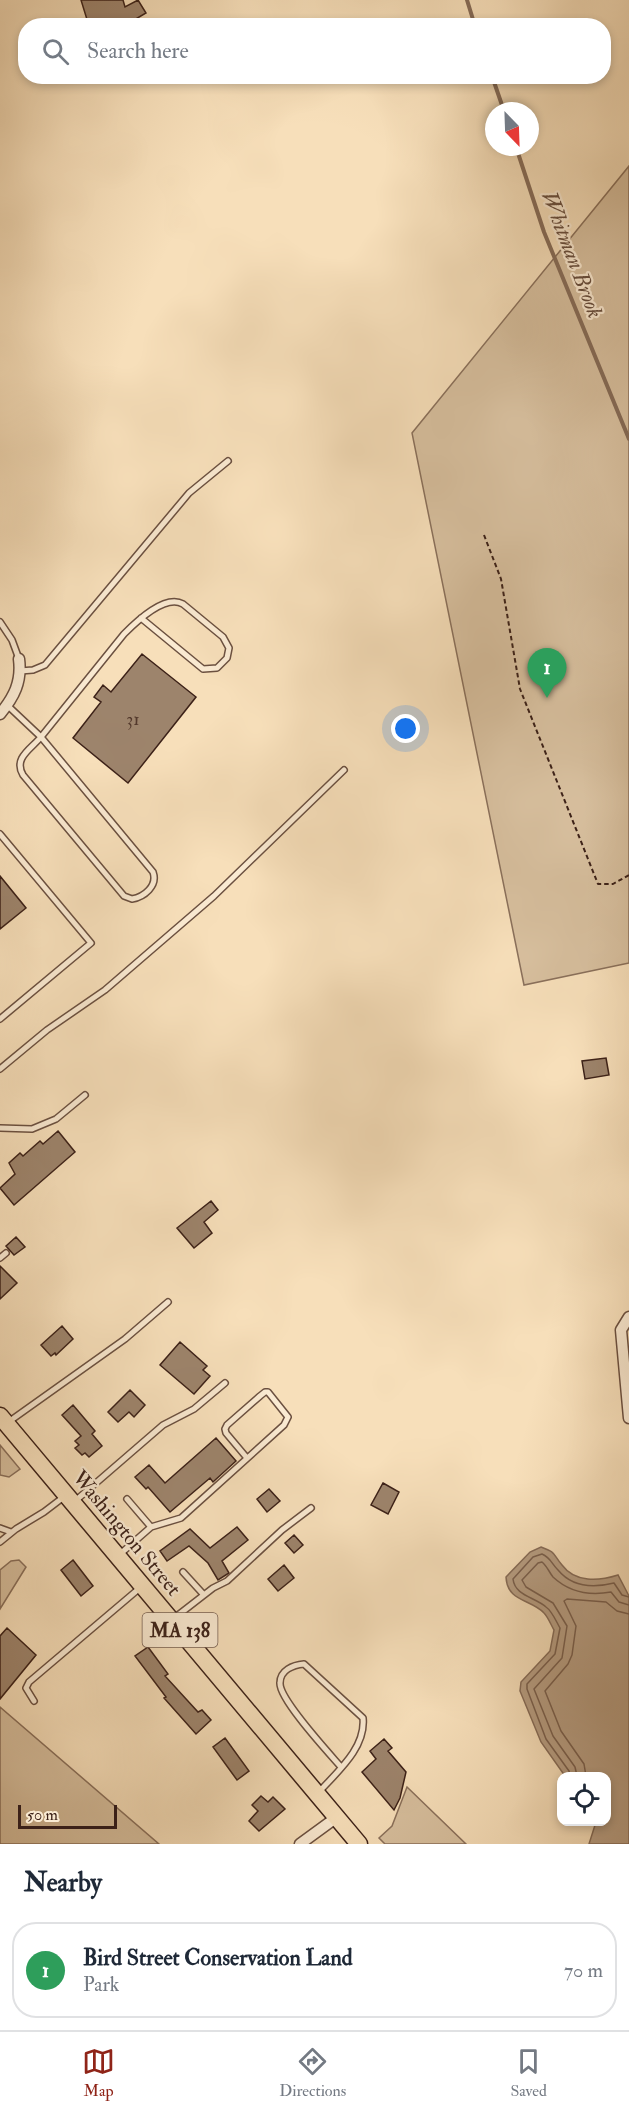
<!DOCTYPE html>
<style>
:root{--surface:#fff;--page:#f2f2f3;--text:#1f2937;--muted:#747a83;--line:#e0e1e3;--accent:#8f2418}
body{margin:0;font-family:"IM FELL Double Pica",serif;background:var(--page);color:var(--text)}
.controls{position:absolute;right:18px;bottom:18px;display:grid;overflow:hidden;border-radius:12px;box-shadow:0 3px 9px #0003}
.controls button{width:54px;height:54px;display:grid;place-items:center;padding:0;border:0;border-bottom:2px solid var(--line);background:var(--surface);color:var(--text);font:30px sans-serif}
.compass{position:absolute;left:485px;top:102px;width:54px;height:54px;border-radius:50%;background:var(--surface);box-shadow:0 3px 9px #0003;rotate:157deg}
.scale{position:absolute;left:18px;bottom:15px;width:99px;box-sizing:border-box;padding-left:6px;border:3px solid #3c2118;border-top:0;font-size:16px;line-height:21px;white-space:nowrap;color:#3c2118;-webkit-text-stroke:4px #faead2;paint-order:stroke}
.you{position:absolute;left:406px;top:729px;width:21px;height:21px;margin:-15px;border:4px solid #fff;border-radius:50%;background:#1a73e8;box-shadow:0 0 0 9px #1a73e833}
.badge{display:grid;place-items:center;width:39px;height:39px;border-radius:50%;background:var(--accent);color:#fff;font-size:20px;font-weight:700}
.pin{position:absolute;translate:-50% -50px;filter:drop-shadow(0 2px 3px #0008)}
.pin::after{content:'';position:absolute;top:32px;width:21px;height:18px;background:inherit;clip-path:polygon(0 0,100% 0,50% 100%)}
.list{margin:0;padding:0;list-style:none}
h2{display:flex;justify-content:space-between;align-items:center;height:78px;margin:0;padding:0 24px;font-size:26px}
h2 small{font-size:20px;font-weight:400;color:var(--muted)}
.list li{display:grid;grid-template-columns:39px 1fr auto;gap:18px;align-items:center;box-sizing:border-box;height:96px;margin:0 12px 12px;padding:0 12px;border:2px solid var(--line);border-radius:24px}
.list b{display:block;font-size:22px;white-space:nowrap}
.list p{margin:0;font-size:20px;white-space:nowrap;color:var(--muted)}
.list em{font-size:20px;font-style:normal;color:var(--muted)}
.icon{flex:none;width:33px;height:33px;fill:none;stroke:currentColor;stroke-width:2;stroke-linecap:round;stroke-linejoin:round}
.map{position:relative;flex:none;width:629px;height:1844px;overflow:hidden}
.search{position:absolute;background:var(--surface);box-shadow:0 3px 9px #0003;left:18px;right:18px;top:18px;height:66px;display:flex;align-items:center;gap:15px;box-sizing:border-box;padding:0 21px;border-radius:24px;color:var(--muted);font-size:22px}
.sheet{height:186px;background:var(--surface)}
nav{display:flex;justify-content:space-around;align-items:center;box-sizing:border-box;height:84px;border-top:2px solid var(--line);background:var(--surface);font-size:16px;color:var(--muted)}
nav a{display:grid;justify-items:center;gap:3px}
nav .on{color:var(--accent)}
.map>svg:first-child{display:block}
</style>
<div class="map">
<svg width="629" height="1844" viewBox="0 0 629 1844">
<rect width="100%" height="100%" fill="#f7dfba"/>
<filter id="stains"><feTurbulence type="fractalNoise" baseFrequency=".00333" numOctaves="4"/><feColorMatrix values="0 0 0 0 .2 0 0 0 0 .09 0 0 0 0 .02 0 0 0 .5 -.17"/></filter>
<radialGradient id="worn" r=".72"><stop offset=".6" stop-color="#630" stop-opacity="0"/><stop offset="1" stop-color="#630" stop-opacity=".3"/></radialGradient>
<!-- green -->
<path fill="#d7bf9e" stroke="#8a705b" stroke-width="1.5" d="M629,166V963L524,985L412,433Z
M0,1445L20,1469L9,1477L0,1475Z
M19,1560L26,1567L0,1609V1570L11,1561Z
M0,1707L159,1844H0Z
M407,1787L466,1844H385L379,1838L392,1826Z"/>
<!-- water -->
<path fill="#b79e83" stroke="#866c58" stroke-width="1.5" d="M541,1547C557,1553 552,1553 562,1565C575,1583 599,1581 618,1575L629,1596V1844H589L596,1822H606V1776H565L541,1742L520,1691L521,1682L550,1651L554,1630C551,1625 548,1617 544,1613C531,1599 507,1602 506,1577L530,1552Z"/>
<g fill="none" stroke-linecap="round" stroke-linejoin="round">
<!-- shore -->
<path stroke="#7a604e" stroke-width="1.5" d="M570,1776L569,1771L546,1739L527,1689V1684L555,1654L560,1628C556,1621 552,1611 546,1607C535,1597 515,1596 513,1579L533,1557L542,1554C551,1558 551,1563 558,1570C572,1587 594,1588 614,1583L622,1595L629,1597
M577,1776L575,1767L553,1736L534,1689L562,1658L567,1626L553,1603L526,1587L522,1580L538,1563L542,1562C547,1566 549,1572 553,1577C569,1592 589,1596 611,1592L619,1602L629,1605
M586,1776L584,1764L561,1731L545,1691L568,1664L572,1655L576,1626L564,1601L567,1599L606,1602L617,1611L629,1614"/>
<!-- stream -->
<path stroke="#866c58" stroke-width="4" d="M467,0L475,26
M492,76L504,111
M516,147L544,232L629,439"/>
</g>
<!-- building -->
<path fill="#9d846c" stroke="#3c2118" stroke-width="1.5" d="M81,0H123L125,7L138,0L146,13L124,26H89Z
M142,654L196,697L128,783L73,738L101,702L94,697L103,685L111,692Z
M0,876L26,908L0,929Z
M606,1058L609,1075L585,1079L582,1061Z
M58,1131L75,1152L14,1205L0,1188L15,1174L9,1163L20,1153L23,1156L40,1141L43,1144Z
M211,1201L218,1210L204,1222L212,1233L194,1248L177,1228Z
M16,1237L25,1247L14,1255L6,1246Z
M0,1266L17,1283L0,1299Z
M62,1326L73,1339L56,1355L55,1353L51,1356L41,1345Z
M180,1342L207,1366L203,1370L210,1376L194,1394L160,1365Z
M130,1390L145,1405L134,1417L129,1412L118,1422L108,1412Z
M73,1405L95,1431L92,1434L102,1446L89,1457L85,1453L82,1455L75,1448L79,1445L75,1441L81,1436L62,1415Z
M216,1438L236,1461L213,1482L210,1478L170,1512L148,1487L146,1489L135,1477L149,1465L165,1483Z
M383,1483L399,1492L388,1514L371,1505Z
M269,1489L280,1501L267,1512L257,1499Z
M237,1527L248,1540L222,1561L229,1573L218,1580L208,1563L189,1546L167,1561L160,1551L190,1529L210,1548Z
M294,1535L303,1545L294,1553L285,1543Z
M73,1560L93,1586L81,1596L61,1570Z
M284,1565L294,1578L278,1591L268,1579Z
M7,1628L36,1655L0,1699V1636Z
M148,1647L168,1674L165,1676L198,1712L202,1710L211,1720L196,1734L164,1698L166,1697L135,1656Z
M225,1738L249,1771L237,1780L213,1747Z
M384,1739L392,1748L388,1751L406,1772L400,1798L394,1810L362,1772L376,1759L370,1751Z
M261,1796L268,1802L273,1797L285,1809L259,1831L249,1821L258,1811L252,1805Z"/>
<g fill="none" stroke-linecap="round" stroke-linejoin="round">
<!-- service casing -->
<g stroke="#6b5040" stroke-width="8">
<path id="service" d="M0,622L12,640L19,659
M20,671L33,670L45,665L189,493L228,461
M7,705L41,737C31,749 13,758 23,775L124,896L132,899C144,897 158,886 153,872L41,737L124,634C137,621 165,594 183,604L223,637L229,648L227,658L217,668L203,669L141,618
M0,834L91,943L0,1019
M0,1069L47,1030L105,990L214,896L344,770
M0,1128L32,1129L56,1119L85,1095
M0,1258L6,1253
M7,1423L125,1339L168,1302
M127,1499L151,1527
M74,1502L163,1425L194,1409L225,1383
M0,1528L11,1532
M0,1542L16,1529L44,1512L65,1496
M119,1555L151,1527L181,1518L284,1425L288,1417L268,1392H265L260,1396L227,1425L225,1429L226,1433L247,1458
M183,1572L204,1595
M173,1619L213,1588L227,1581L282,1530L311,1508
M34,1701L26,1688L29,1682L141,1587
M318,1793C337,1772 366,1748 363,1718L304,1664C293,1665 280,1670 280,1683C279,1699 328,1752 341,1767"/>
</g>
<!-- minor casing -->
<g stroke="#6b5040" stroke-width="13">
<path id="minor" d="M0,714C14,697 22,682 19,659
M629,1317L621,1330L629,1418
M300,1844L337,1817"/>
</g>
<!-- primary casing -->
<g stroke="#3c2118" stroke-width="19">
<path id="primary" d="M0,1416L359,1844"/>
</g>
<!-- path -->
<path stroke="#3c2118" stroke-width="2" stroke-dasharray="4.5 3" stroke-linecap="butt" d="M484,535L501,579L520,689L598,884H613L629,875"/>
<!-- service -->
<use href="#service" stroke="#faead2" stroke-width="5"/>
<!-- minor -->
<use href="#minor" stroke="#faead2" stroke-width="10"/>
<!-- primary -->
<use href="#primary" stroke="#f7dfba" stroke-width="16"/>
</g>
<g text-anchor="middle" stroke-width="4.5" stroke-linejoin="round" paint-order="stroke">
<!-- number labels -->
<g font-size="18" fill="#543a2d">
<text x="133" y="725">31</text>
</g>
<!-- shield labels -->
<rect fill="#faead2" stroke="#755d50" stroke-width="1.5" x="142.5" y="1613" width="75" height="34" rx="4.5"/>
<g font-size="20" font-weight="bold" fill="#3c2118">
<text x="180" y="1637">MA 138</text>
</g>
<!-- street labels -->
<g font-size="21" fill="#3c2118" stroke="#faead2">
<text transform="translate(127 1533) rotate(50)" y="7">Washington Street</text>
</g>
<!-- water labels -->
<g font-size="22" font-style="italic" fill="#674d3d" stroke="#faead2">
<text transform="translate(573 254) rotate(69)" y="8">Whitman Brook</text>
</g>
</g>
<rect width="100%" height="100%" filter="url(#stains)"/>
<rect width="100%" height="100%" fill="url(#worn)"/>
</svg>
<div class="controls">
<button><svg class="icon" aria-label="locate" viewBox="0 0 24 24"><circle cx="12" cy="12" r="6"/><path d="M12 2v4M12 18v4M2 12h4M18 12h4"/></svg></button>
</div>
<svg class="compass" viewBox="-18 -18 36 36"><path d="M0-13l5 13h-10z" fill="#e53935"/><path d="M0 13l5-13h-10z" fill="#747a83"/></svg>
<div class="scale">50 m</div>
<div class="you"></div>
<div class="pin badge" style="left:547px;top:698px;background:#2e9e5b">1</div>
<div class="search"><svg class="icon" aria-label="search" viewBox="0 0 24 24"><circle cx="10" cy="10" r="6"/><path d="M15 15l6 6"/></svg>Search here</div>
</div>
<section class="sheet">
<h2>Nearby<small></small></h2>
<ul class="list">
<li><span class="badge" style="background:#2e9e5b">1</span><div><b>Bird Street Conservation Land</b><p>Park</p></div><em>70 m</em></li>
</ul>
</section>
<nav>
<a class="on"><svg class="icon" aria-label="map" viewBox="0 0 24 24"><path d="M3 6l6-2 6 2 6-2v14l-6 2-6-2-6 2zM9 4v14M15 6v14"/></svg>Map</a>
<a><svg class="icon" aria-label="directions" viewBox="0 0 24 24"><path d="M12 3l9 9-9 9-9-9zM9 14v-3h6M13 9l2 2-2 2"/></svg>Directions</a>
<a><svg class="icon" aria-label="saved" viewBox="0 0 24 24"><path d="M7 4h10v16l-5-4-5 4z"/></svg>Saved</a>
</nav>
